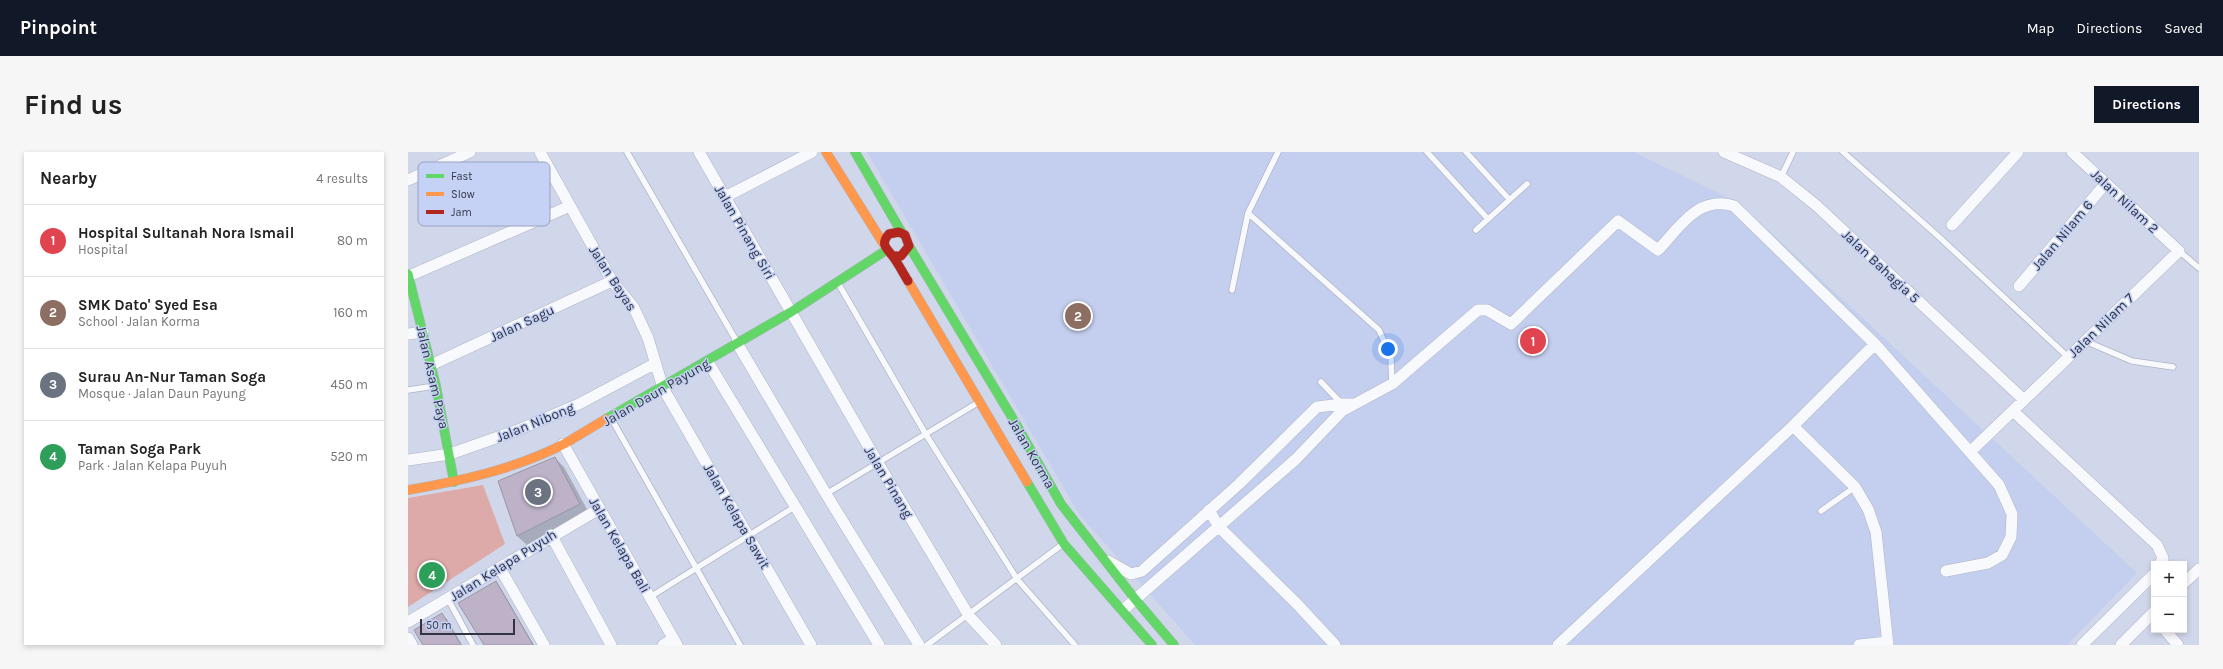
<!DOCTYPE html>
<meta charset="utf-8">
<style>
:root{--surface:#fff;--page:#f6f6f6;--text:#222;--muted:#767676;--line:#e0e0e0;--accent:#111827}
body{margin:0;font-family:Karla,sans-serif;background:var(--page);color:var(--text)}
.controls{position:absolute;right:12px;bottom:12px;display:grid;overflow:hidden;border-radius:0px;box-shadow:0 2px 6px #0003}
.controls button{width:36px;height:36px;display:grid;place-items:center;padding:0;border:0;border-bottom:1px solid var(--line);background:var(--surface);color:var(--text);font:20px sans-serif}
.scale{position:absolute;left:12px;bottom:10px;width:95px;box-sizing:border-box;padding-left:4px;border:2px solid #313543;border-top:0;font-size:11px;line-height:14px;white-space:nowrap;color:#313543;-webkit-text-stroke:3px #c5d1f5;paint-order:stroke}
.you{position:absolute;left:980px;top:197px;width:14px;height:14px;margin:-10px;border:3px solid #fff;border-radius:50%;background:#1a73e8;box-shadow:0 0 0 6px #1a73e833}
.badge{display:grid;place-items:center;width:26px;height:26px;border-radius:50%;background:var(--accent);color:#fff;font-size:13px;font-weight:700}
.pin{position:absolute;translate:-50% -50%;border:2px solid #fff;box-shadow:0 1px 4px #0006}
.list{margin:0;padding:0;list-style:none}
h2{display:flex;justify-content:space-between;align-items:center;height:52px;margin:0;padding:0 16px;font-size:17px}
h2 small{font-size:13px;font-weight:400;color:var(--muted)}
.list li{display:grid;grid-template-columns:26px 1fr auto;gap:12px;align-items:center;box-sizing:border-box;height:72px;padding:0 16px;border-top:1px solid var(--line)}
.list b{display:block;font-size:15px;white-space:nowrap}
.list p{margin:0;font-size:13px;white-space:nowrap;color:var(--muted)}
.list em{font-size:13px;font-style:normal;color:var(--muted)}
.map{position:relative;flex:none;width:1791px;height:493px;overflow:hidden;border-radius:0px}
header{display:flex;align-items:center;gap:24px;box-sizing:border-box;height:56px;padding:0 20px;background:var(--accent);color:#fff}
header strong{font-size:19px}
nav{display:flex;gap:22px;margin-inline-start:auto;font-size:14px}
.intro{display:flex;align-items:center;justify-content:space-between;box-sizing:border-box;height:96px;padding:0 24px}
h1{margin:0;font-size:28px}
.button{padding:10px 18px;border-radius:0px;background:var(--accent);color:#fff;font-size:14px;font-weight:700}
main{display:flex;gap:24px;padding:0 24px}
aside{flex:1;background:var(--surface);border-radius:0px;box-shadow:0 2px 6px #0003}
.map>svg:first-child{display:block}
</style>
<header>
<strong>Pinpoint</strong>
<nav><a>Map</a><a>Directions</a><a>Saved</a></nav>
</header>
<div class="intro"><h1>Find us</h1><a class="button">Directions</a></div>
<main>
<aside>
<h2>Nearby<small>4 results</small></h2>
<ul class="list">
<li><span class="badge" style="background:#e0444e">1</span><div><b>Hospital Sultanah Nora Ismail</b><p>Hospital</p></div><em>80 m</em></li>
<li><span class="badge" style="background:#8d6e63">2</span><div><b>SMK Dato' Syed Esa</b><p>School · Jalan Korma</p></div><em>160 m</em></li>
<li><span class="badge" style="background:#6b7280">3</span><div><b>Surau An-Nur Taman Soga</b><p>Mosque · Jalan Daun Payung</p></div><em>450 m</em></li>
<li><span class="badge" style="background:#2e9e5b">4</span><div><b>Taman Soga Park</b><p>Park · Jalan Kelapa Puyuh</p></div><em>520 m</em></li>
</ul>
</aside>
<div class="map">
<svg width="1791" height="493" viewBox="0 0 1791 493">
<rect width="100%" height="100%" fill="#d0d7ea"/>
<!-- built -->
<path fill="#c4cfef" d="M459,0H1226L1331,51L1729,421L1659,493H787L671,362Z"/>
<!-- green -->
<path fill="#ddaaa9" d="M75,333L97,392L0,455V346Z"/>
<!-- shadow -->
<path fill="#0003" d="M147,306L156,315L181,361L119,393L109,384Z
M88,430L92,435L126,493H77Z
M34,463L39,467L54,493H16Z"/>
<!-- building -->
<path fill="#beb2c8" stroke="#9896a3" d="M147,305L172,352L109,384L90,329Z
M88,429L125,493H76L50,451Z
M34,461L53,493H15L6,478Z"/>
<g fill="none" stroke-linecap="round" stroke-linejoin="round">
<!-- lane casing -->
<g stroke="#b0b4c3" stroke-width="7">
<path id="lane" d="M219,0L329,190
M1019,0L1080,67
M1058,0L1101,47
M1435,0L1530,84L1660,205
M1373,25L1385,0
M840,61L971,178L983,206L984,232
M1068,78L1119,32
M1771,99L1791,116
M430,131L517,281L609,427L667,493
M824,138L840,61L870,0
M1677,189L1724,209L1765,215
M913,230L934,252
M0,238L27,234
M203,266L332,493
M418,342L571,250
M1413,359L1447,335
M242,445L388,354
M40,447L65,493
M519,493L655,392"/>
</g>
<!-- street casing -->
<g stroke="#b0b4c3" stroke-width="12">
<path id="street" d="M132,0L204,129L226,156L240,186L255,236L403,493
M291,0L470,311L561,464L588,493
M1316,0L1373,25L1409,54L1615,247
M0,28L62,0
M317,45L404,0
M1544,73L1610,0
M1,124L162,54
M1611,134L1698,31
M0,182L15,180
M329,191L418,342L511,493
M300,210L471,493
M23,213L204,129
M1605,259L1749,393L1755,406L1752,412
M1385,274L1447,335L1460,357L1468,380L1480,493
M155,292L269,493
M1563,299L1771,99L1664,0
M0,308L42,302L110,278L171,252L246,212
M801,358L811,375L890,453L927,493
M143,383L203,493
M700,409L723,422L734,419L831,332L909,255L934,252H944
M92,416L136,493
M1776,431L1791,417
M715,458L888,307L934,259L984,232L1070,158H1079L1103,172L1210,69L1250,98C1272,75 1290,43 1326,54L1467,192L1591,333L1604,362L1603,385L1594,403L1580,411L1538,419
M0,470L191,357
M1757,478L1770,493
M0,486L4,493
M255,493L265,487
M1150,493L1385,274L1467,192
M1451,493L1480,490
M1674,493L1746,422
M1713,493L1746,460"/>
</g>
<!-- fast casing -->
<g stroke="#b0b4c3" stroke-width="10">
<path id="fast" d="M447,0L494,81
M501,94L608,272L653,352L727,447L766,493
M0,122L28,234L46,330
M198,267L383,160L477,99
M619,330L656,392L744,493"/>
</g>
<!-- slow casing -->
<g stroke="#b0b4c3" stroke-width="10">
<path id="slow" d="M418,0L475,91
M500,129L619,330
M0,338C53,329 107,317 156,292C170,284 184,275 198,267"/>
</g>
<!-- jam casing -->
<g stroke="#b0b4c3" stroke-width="10">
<path id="jam" d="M485,104H493L501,94L497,83L491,80L481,82C471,93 480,97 486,106C491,113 495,121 500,129"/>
</g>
<!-- lane -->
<use href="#lane" stroke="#f8f9fc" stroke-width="5.5"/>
<!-- street -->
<use href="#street" stroke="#f8f9fc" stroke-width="11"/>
<!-- fast -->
<use href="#fast" stroke="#63d668" stroke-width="9"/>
<!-- slow -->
<use href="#slow" stroke="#ff974d" stroke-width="9"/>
<!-- jam -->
<use href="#jam" stroke="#b3261e" stroke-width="9"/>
</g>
<g text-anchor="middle" stroke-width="3" stroke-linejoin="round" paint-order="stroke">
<!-- street labels -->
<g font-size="14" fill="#313543" stroke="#c5d1f5">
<text transform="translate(1717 49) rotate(43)" y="5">Jalan Nilam 2</text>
<text transform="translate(337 80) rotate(60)" y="5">Jalan Pinang Siri</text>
<text transform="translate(1654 83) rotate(-50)" y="5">Jalan Nilam 6</text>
<text transform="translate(1473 114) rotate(43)" y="5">Jalan Bahagia 5</text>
<text transform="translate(205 126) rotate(57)" y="5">Jalan Bayas</text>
<text transform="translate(114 171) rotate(-25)" y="5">Jalan Sagu</text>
<text transform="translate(1693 173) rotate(-44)" y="5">Jalan Nilam 7</text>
<text transform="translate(25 225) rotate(77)" y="5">Jalan Asam Paya</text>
<text transform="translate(248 240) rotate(-30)" y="5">Jalan Daun Payung</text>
<text transform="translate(127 270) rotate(-22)" y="5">Jalan Nibong</text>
<text transform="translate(624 301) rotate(60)" y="5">Jalan Korma</text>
<text transform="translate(481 330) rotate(59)" y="5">Jalan Pinang</text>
<text transform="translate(329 364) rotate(60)" y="5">Jalan Kelapa Sawit</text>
<text transform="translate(212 393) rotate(60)" y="5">Jalan Kelapa Bali</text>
<text transform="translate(95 413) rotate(-32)" y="5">Jalan Kelapa Puyuh</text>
</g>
</g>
<!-- legend -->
<rect x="10" y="10" width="132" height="64" rx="6" fill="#c5d1f5" stroke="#99a2c0" stroke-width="1"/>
<rect x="18" y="22" width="18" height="4" fill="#63d668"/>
<rect x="18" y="40" width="18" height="4" fill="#ff974d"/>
<rect x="18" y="58" width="18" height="4" fill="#b3261e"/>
<g font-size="11" fill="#313543">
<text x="43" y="28">Fast</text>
<text x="43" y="46">Slow</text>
<text x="43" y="64">Jam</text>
</g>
</svg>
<div class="controls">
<button>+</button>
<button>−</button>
</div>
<div class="scale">50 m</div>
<div class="you"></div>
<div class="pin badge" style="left:1125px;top:189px;background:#e0444e">1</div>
<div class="pin badge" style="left:670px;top:164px;background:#8d6e63">2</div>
<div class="pin badge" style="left:130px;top:340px;background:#6b7280">3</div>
<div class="pin badge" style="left:24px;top:423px;background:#2e9e5b">4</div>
</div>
</main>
